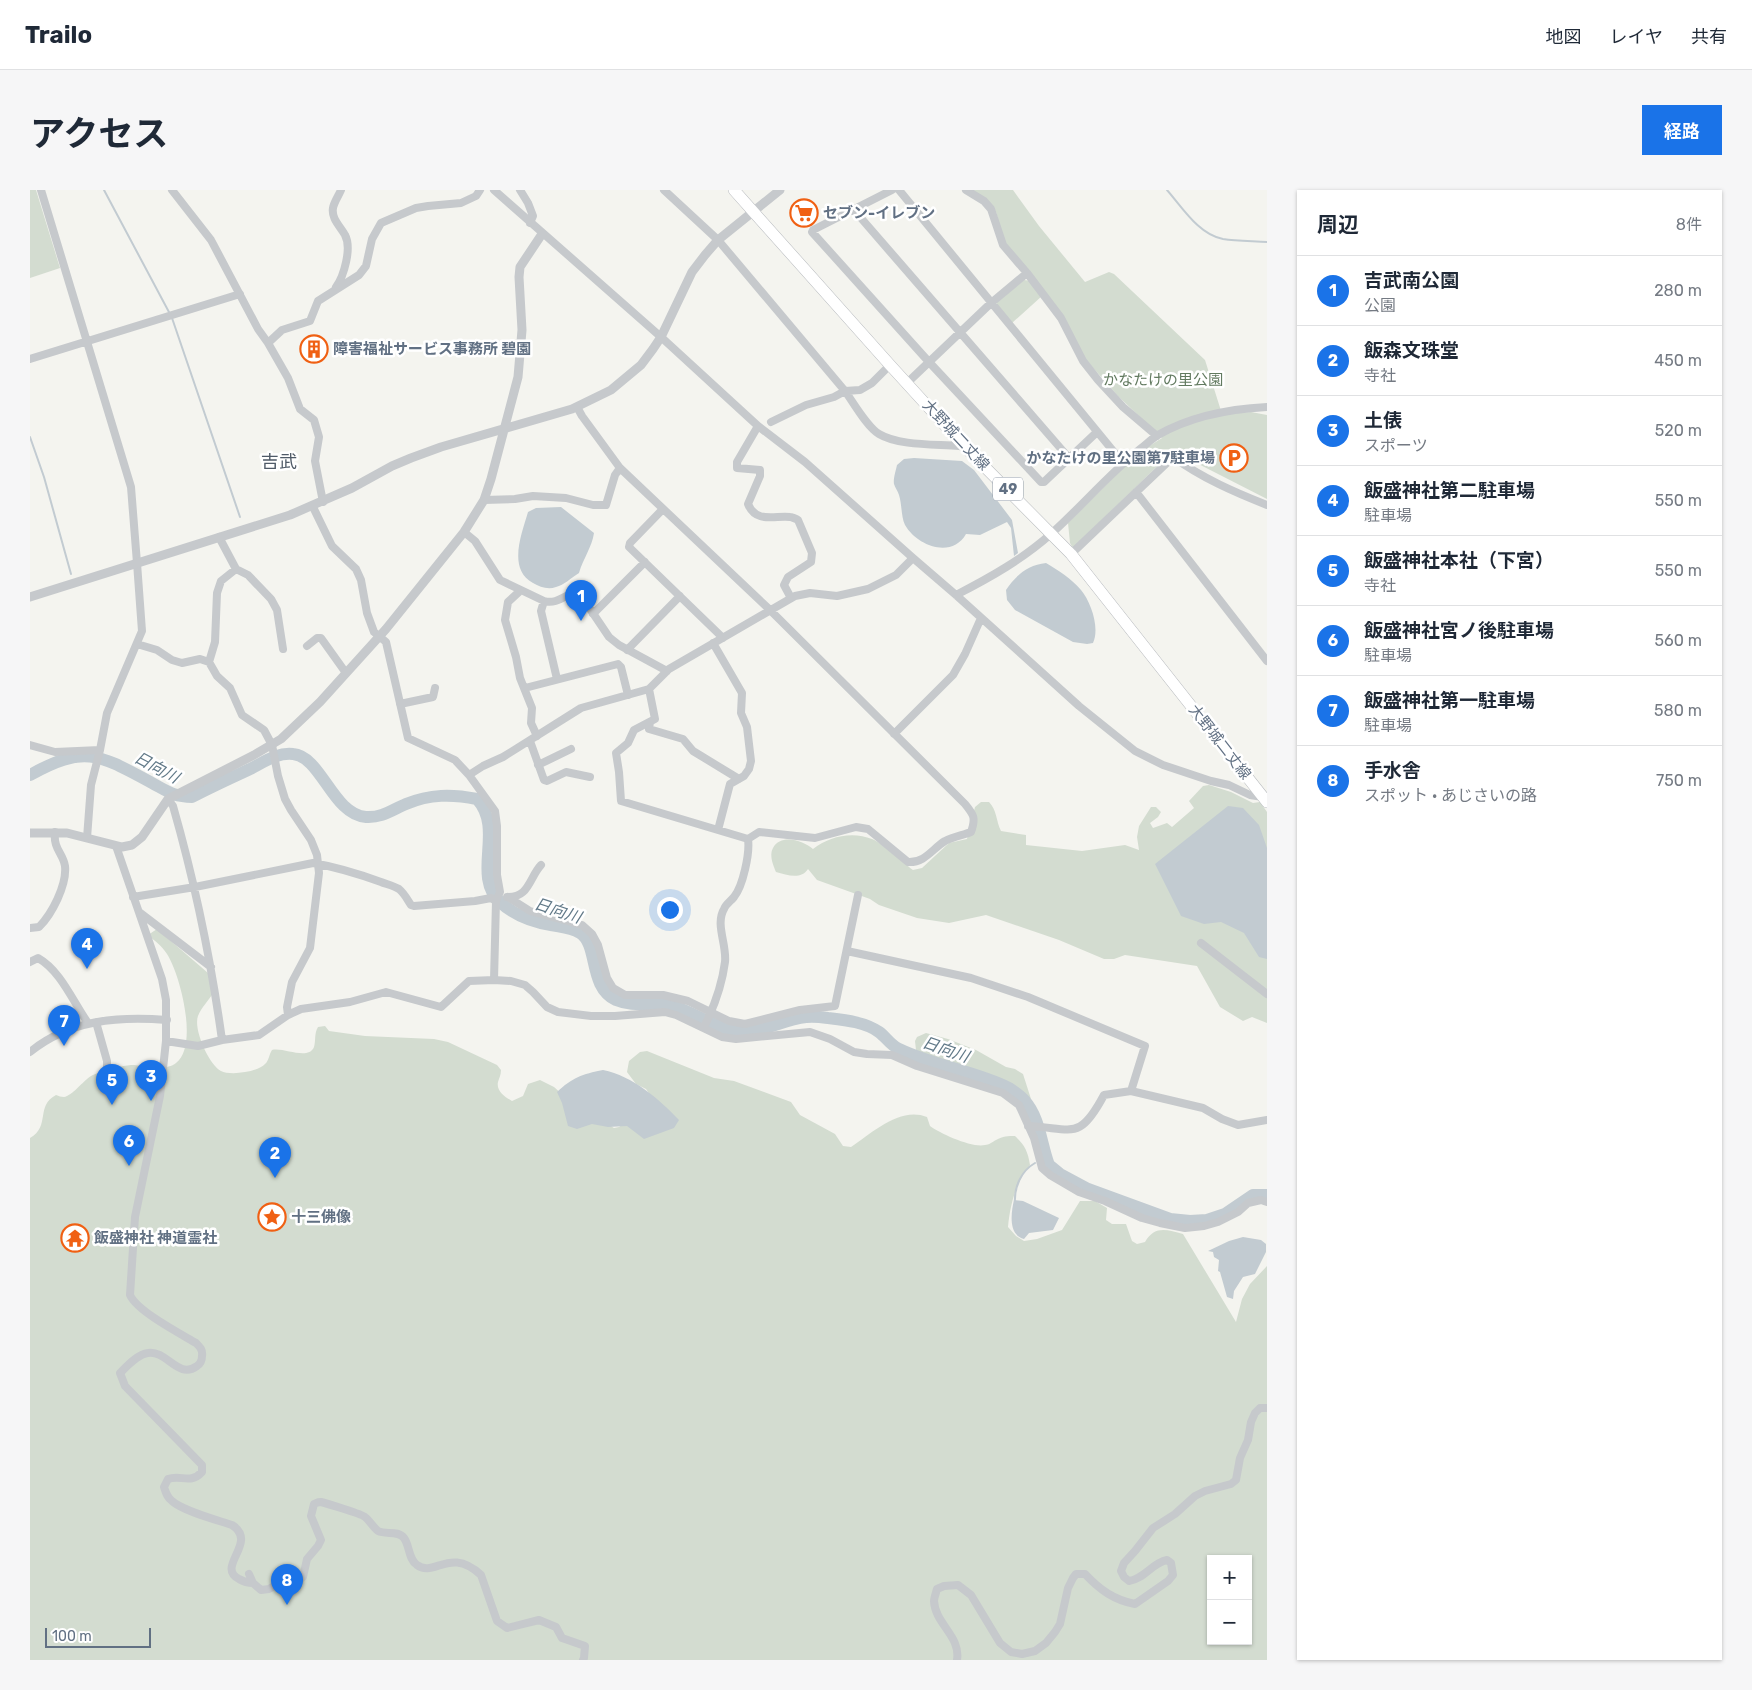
<!DOCTYPE html>
<html lang="ja">
<meta charset="utf-8">
<style>
:root{--surface:#fff;--page:#f6f6f7;--text:#1f2937;--muted:#747a83;--line:#e0e1e3;--accent:#1a73e8}
body{margin:0;font-family:Rubik,"Noto Sans JP",sans-serif;background:var(--page);color:var(--text)}
.controls{position:absolute;right:15px;bottom:15px;display:grid;overflow:hidden;border-radius:0px;box-shadow:0 1px 4px #0004}
.controls button{width:45px;height:45px;display:grid;place-items:center;padding:0;border:0;border-bottom:1px solid var(--line);background:var(--surface);color:var(--text);font:25px sans-serif}
.scale{position:absolute;left:15px;bottom:12px;width:106px;box-sizing:border-box;padding-left:5px;border:2px solid #617083;border-top:0;font-size:14px;line-height:18px;white-space:nowrap;color:#617083;-webkit-text-stroke:4px #fff;paint-order:stroke}
.you{position:absolute;left:639px;top:719px;width:18px;height:18px;margin:-12px;border:4px solid #fff;border-radius:50%;background:#1a73e8;box-shadow:0 0 0 8px #1a73e833}
.badge{display:grid;place-items:center;width:32px;height:32px;border-radius:50%;background:var(--accent);color:#fff;font-size:16px;font-weight:700}
.pin{position:absolute;translate:-50% -41px;filter:drop-shadow(0 1px 2px #0008)}
.pin::after{content:'';position:absolute;top:26px;width:18px;height:15px;background:inherit;clip-path:polygon(0 0,100% 0,50% 100%)}
.list{margin:0;padding:0;list-style:none}
h2{display:flex;justify-content:space-between;align-items:center;height:65px;margin:0;padding:0 20px;font-size:21px}
h2 small{font-size:16px;font-weight:400;color:var(--muted)}
.list li{display:grid;grid-template-columns:32px 1fr auto;gap:15px;align-items:center;box-sizing:border-box;height:70px;padding:0 20px;border-top:1px solid var(--line)}
.list b{display:block;font-size:19px;white-space:nowrap}
.list p{margin:0;font-size:16px;white-space:nowrap;color:var(--muted)}
.list em{font-size:16px;font-style:normal;color:var(--muted)}
.map{position:relative;flex:none;width:1237px;height:1470px;overflow:hidden;border-radius:0px}
header{display:flex;align-items:center;gap:30px;box-sizing:border-box;height:70px;padding:0 25px;background:var(--surface);border-bottom:1px solid var(--line)}
header strong{font-size:24px}
nav{display:flex;gap:28px;margin-inline-start:auto;font-size:18px}
.intro{display:flex;align-items:center;justify-content:space-between;box-sizing:border-box;height:120px;padding:0 30px}
h1{margin:0;font-size:35px}
.button{padding:12px 22px;border-radius:0px;background:var(--accent);color:#fff;font-size:18px;font-weight:700}
main{display:flex;gap:30px;padding:0 30px}
aside{flex:1;background:var(--surface);border-radius:0px;box-shadow:0 1px 4px #0004}
.map>svg:first-child{display:block}
</style>
<header>
<strong>Trailo</strong>
<nav><a>地図</a><a>レイヤ</a><a>共有</a></nav>
</header>
<div class="intro"><h1>アクセス</h1><a class="button">経路</a></div>
<main>
<div class="map">
<svg width="1237" height="1470" viewBox="0 0 1237 1470">
<rect width="100%" height="100%" fill="#f4f4ef"/>
<!-- green -->
<path fill="#d3dcd0" fill-rule="evenodd" d="M0,0H6L30,78L0,88Z
M943,0H983L1009,36L1055,92L1079,82L1084,84L1175,170L1192,224L1221,222L1237,225V309L1143,261L1043,358L1040,353L1038,333L1100,271L1116,258L1132,248L1088,206L1057,171L975,55L966,22L962,15Z
M994,90L1001,91L1012,106L982,133L966,113Z
M1179,595L1201,602L1223,613L1230,612L1237,622V668L1193,731L1218,741L1237,765V833L1222,827L1213,831L1190,817L1167,776L1095,765L1084,769H1074L1029,750L956,725L919,733L887,728L849,715L840,709L787,690L778,679C771,690 757,685 746,682C743,675 739,665 743,658C751,643 774,651 783,659C799,646 823,641 842,649C854,654 872,672 883,680L892,678L919,653L937,649L945,617L951,612H959C967,620 966,631 971,641L996,645V655L1052,661L1095,655L1109,660L1107,647L1109,636L1121,617H1126L1131,622L1128,627L1120,633L1123,638L1137,633L1142,637L1164,618L1159,611L1173,596Z
M127,739L178,783L183,803C179,810 171,818 168,826C163,839 179,875 191,881C200,886 228,882 235,874C239,871 239,864 242,860C254,857 278,871 284,857C286,850 284,844 288,837L295,836L299,841L335,846L404,849L418,852L467,875L471,880C471,885 469,888 468,892C466,901 475,907 482,911L493,906L498,894L510,890L524,897L563,932L579,935L584,938L589,937L625,912L616,899L606,894L597,882L599,871L610,862L617,861L684,888L704,891L761,912L770,925L805,944L813,956L821,957C842,943 870,916 897,927L900,936C911,944 942,958 955,955C959,955 962,952 966,950C973,946 978,946 985,946C995,955 998,962 1000,975C986,991 980,1015 978,1037L986,1046L994,1051L1007,1049L1032,1040L1050,1011H1065L1077,1018L1076,1030L1082,1034H1096L1102,1051L1107,1054L1115,1052C1125,1035 1137,1040 1153,1044L1206,1132L1212,1109L1220,1094L1237,1076V1470H0V948C21,936 5,916 26,905C29,906 31,907 34,907C42,906 53,891 61,886C64,884 68,883 72,882C81,879 91,876 101,875C115,875 135,882 146,873C169,856 150,784 137,764C132,756 125,751 118,745ZM1181,1369H1218V1451H1181Z
M896,843L918,849L946,860L976,877L985,879L993,884L1001,909C993,904 986,899 977,895C948,883 910,880 886,860L885,851L887,847Z"/>
<!-- water -->
<path fill="#c2cbd1" d="M884,268L932,271L944,280L982,330L988,363L984,366L981,338L977,332L950,345L936,344C922,369 887,356 875,335C871,327 872,314 869,305C868,301 865,298 864,294C863,289 866,280 867,275L874,269Z
M531,317L564,343C562,357 553,369 549,383C541,388 534,395 526,397C518,400 510,397 503,393C477,379 492,343 498,322L506,318Z
M1016,373C1028,380 1042,389 1051,400C1061,412 1070,438 1063,453L1057,454L1043,452L985,420L977,410L976,400C986,385 998,375 1016,373Z
M1198,616L1213,618L1229,635L1237,658V769L1229,767L1214,743L1191,732L1174,734L1151,726L1125,674Z
M573,880C603,886 629,909 649,930L644,938L614,949L597,936L578,937L562,934L547,939L538,936L532,913L527,902C542,888 552,884 573,880Z
M984,1010L993,1011L1029,1028L1023,1040L999,1043L994,1049C978,1045 981,1023 984,1010Z
M1213,1047L1231,1050L1236,1054V1062L1225,1084L1213,1087L1204,1101L1203,1109L1197,1107L1190,1082L1188,1081L1189,1070L1184,1067L1183,1062L1178,1061L1199,1051Z"/>
<g fill="none" stroke-linecap="round" stroke-linejoin="round">
<!-- stream -->
<path stroke="#c2cbd1" stroke-width="2" d="M74,0L140,124
M1137,0C1152,17 1169,45 1193,49C1207,51 1223,51 1237,52
M142,128L210,327
M0,247L14,287L41,384
M985,1013C984,997 991,981 1005,973"/>
<!-- river -->
<path stroke="#c2cbd1" stroke-width="12" d="M0,585C55,554 70,565 122,593C137,601 144,607 162,607C181,597 201,588 220,579C234,572 248,562 263,564C291,566 303,625 336,627C352,628 362,620 376,614C400,604 422,604 447,609C475,640 441,685 470,712C484,725 502,732 521,735C531,737 541,737 550,743C569,755 558,797 586,810C605,818 623,811 642,816C666,822 693,844 717,842C737,840 756,829 776,827C783,826 791,827 798,828C815,830 835,832 849,842C856,847 860,855 869,859C904,876 945,881 979,898C985,902 991,906 995,911C1010,928 1011,954 1019,975L1030,984L1058,999L1140,1029L1160,1031L1177,1030L1195,1024L1223,1005H1237"/>
<!-- primary casing -->
<g stroke="#b8bbbf" stroke-width="12">
<path id="primary" d="M704,0L860,175L932,254L1041,364L1237,612"/>
</g>
<!-- minor -->
<path stroke="#c6c9cc" stroke-width="8" d="M11,0L101,297L107,373L112,441L77,523L70,560L61,595L57,648
M142,0L181,50L228,139L238,153L252,140L280,131L288,111L329,85L336,76L342,49L351,33L386,18L398,16L431,13L446,6L450,0
M464,0L631,147L728,236L707,272V278L730,280V286L718,314C726,334 746,325 760,327C761,327 767,329 768,330L782,363L781,372L758,387L754,395L761,408
M490,0L498,13L503,26L500,33
M634,0L688,50L815,201C823,212 837,237 849,244C869,256 906,254 929,256L932,254
M862,0L783,40L782,42L899,172L1011,292H1014L1067,242
M869,0L1093,273
M936,0L954,11L961,19L973,55L997,83L1031,128L1053,171L1068,190L1093,217L1127,246
M824,20L1039,268
M306,97C314,86 322,58 315,45C311,37 301,29 303,18C304,12 309,5 311,0
M238,153L258,188L270,219L284,230L289,247L285,271L293,312
M0,169L210,104
M877,193L961,113L997,83
M547,217L552,226L590,278
M741,232L776,215L804,207L815,201L830,200L842,193L860,175
M728,236L775,272L883,368L926,405L1049,516L1105,561L1133,575L1181,591L1199,595L1220,605L1233,607
M1106,302L1237,471
M454,310L485,309L503,306L536,308L563,315H576L585,285L590,278L740,420L935,614C944,625 946,628 941,642C933,645 923,647 915,651C902,659 895,673 878,672L838,639L826,637L785,648L729,642L718,649
M633,319L600,353L599,357L693,448
M434,342L445,351L470,390L491,400L478,412L475,430L486,467L490,488L502,518L501,533L507,546
M189,347L206,379L218,385L241,409L247,420L253,459
M1041,364L1143,267C1172,288 1204,302 1237,315
M491,400L514,411L511,421L527,489
M926,405C961,387 993,369 1022,343C1052,316 1078,285 1110,259C1116,255 1121,249 1128,245C1161,226 1199,219 1237,217
M514,411C527,415 536,404 548,401L579,447L589,455L637,481
M563,424L615,372
M683,453L712,503L711,523L717,537L721,571L719,579L714,586L700,594L688,640
M107,454L127,460L142,470L152,473L170,469L179,472L187,486L200,498L212,525L234,540L242,555L248,586L255,609L261,620L281,650L287,665L289,683L280,758L262,792L257,817L258,825
M277,456L287,448H291L316,483
M597,460L650,406
M179,472L185,452L187,403L191,391L206,379
M495,498L588,474L591,477L598,505
M619,499L625,529L604,540L598,553L586,563L589,582L591,611L718,649C720,663 713,696 704,707C701,711 696,714 694,719C685,734 697,755 695,772C692,795 684,817 674,837
M370,514L403,507L405,498
M620,532L619,539L653,549L663,561L709,589
M864,544L923,485L935,464L951,428
M500,551L514,590L517,591L536,582L560,587
M0,555L25,562L70,560
M508,575L541,559
M439,585L453,576L473,567L551,518L619,499L639,479L765,406L780,403L807,406L838,399L866,385L883,368
M138,609L143,616C165,693 181,770 192,850
M86,656L132,789L136,810V851L168,856L192,850L229,845L258,825L271,819L320,812L356,802L411,817L439,791L464,790L466,711L470,702L467,685V636L465,621L439,585L425,570L378,548L356,452L344,442L337,423L331,390L326,379L302,356L283,317
M103,707L165,697L283,673C306,677 329,684 351,692C356,694 364,696 369,699C374,703 377,709 381,715L384,716L445,711L461,708L466,711
M477,707C499,708 499,688 511,675
M478,707L500,721L552,735L562,744L568,755L577,788L583,798L595,805H633L658,811L699,831L715,834L770,820L805,816L828,705
M109,722L181,777
M0,738L9,737C22,724 37,695 35,676C33,663 23,659 25,642
M1171,753L1237,804
M817,761L941,788L998,807L1115,856L1101,901
M0,772L8,768C31,781 43,812 58,833
M464,790L481,791L495,795L503,802L517,817L528,822L561,826H585L635,822L646,825L692,847L706,849L780,842L800,849L824,862L837,864L862,865L887,876L973,903L989,915L1004,948L1012,978L1020,985L1049,1002L1075,1011L1112,1028L1130,1033L1155,1038L1174,1036L1188,1032L1208,1022L1218,1013L1231,1010L1237,1012
M66,832L77,871V877
M136,851L130,906L105,1027L100,1105C107,1121 149,1143 166,1153C170,1157 173,1160 172,1166C172,1170 170,1174 167,1176C148,1190 137,1160 118,1163C108,1164 97,1176 90,1183L95,1196L172,1275V1282C160,1295 151,1284 138,1289L134,1297C136,1303 137,1307 142,1311C153,1321 187,1330 202,1335C229,1352 185,1377 209,1389C214,1392 217,1393 223,1393L231,1400L239,1399L248,1394L268,1391L273,1387L277,1369L288,1356L291,1350L281,1326L284,1314C287,1313 287,1312 291,1312C295,1313 332,1324 335,1327C340,1331 343,1337 348,1341C356,1345 368,1340 374,1348C380,1356 378,1369 387,1375C404,1388 420,1356 451,1385L467,1431L477,1438L509,1430L526,1437L532,1448L555,1456L554,1468L553,1470
M0,862C39,830 88,826 137,830
M998,936C1043,938 1049,952 1074,905L1101,901L1173,918L1192,929L1208,935L1237,930
M219,1384L223,1393
M927,1470C931,1446 905,1434 904,1411C904,1408 906,1403 907,1399L914,1396L928,1395L941,1405L970,1453L981,1462L992,1464L1005,1461L1016,1453L1025,1442L1030,1434L1038,1398L1043,1388L1046,1384H1055C1070,1400 1084,1410 1105,1414L1138,1391L1143,1385L1141,1373L1137,1370C1122,1373 1114,1389 1099,1391L1094,1387L1091,1381L1094,1373L1105,1361L1123,1338L1145,1324L1165,1306L1175,1301L1201,1294L1206,1290L1210,1268L1218,1250L1221,1232L1225,1223L1230,1218H1237"/>
<!-- tertiary -->
<path stroke="#c6c9cc" stroke-width="9" d="M0,407L260,325L322,298L362,276L381,268L411,257L542,219L581,200L611,175L623,159L631,147L662,82L675,65L688,50L750,0
M0,643H37L92,657L102,655L112,647L138,609L224,565L251,549L290,512L356,439L434,342L454,310L461,289L488,187L492,140L489,87L490,77L512,44"/>
<!-- primary -->
<use href="#primary" stroke="#fff" stroke-width="11"/>
</g>
<!-- icons -->
<defs>
<g id="supermarket-ring" transform="scale(1.4375)"><circle r="9.5" fill="#fff" stroke="#f06013" stroke-width="1.5"/><path d="M-6-5.5h2.5l.6 2H6L4.5 2H-2.5L-4.4-4H-6ZM-1.5 3.2a1.3 1.3 0 1 0 .1 0ZM3 3.2a1.3 1.3 0 1 0 .1 0Z" fill="#f06013"/></g>
<g id="building-ring" transform="scale(1.4375)"><circle r="9.5" fill="#fff" stroke="#f06013" stroke-width="1.5"/><path d="M-4-6H4V6H1V3H-1V6H-4ZM-2.5-4.3h1.7v1.8h-1.7ZM.8-4.3h1.7v1.8H.8ZM-2.5-1h1.7V.8h-1.7ZM.8-1h1.7V.8H.8Z" fill="#f06013"/></g>
<g id="parking-ring" transform="scale(1.4375)"><circle r="9.5" fill="#fff" stroke="#f06013" stroke-width="1.5"/><path d="M-3.5-5.5H1a3.5 3.5 0 0 1 0 7H-1V5.5H-3.5ZM-1-3.4V-.6H.8a1.4 1.4 0 0 0 0-2.8Z" fill="#f06013"/></g>
<g id="sight-ring" transform="scale(1.4375)"><circle r="9.5" fill="#fff" stroke="#f06013" stroke-width="1.5"/><path d="M0-6L1.8-2.2L6-1.7L2.9 1.2L3.7 5.4L0 3.3L-3.7 5.4L-2.9 1.2L-6-1.7L-1.8-2.2Z" fill="#f06013"/></g>
<g id="temple-ring" transform="scale(1.4375)"><circle r="9.5" fill="#fff" stroke="#f06013" stroke-width="1.5"/><path d="M0-6L5-2H3V0L6.5 2.5H4V6H1.5V3h-3V6H-4V2.5H-6.5L-3 0V-2H-5Z" fill="#f06013"/></g>
</defs>
<g fill-rule="evenodd">
<use href="#supermarket-ring" x="774" y="23"/>
<use href="#building-ring" x="284" y="159"/>
<use href="#parking-ring" x="1204" y="268"/>
<use href="#sight-ring" x="242" y="1027"/>
<use href="#temple-ring" x="45" y="1048"/>
</g>
<g text-anchor="middle" stroke-width="5" stroke-linejoin="round" paint-order="stroke">
<!-- shield labels -->
<rect fill="#fff" stroke="#909ba8" stroke-width="1" x="963" y="287.5" width="30" height="23" rx="4"/>
<g font-size="14" font-weight="bold" fill="#617083">
<text x="978" y="304">49</text>
</g>
<!-- poi labels -->
<g font-size="15" font-weight="bold" fill="#617083" stroke="#fff" text-anchor="start">
<text x="793" y="28">セブン-イレブン</text>
<text x="303" y="164">障害福祉サービス事務所 碧園</text>
<text x="1185" y="273" text-anchor="end">かなたけの里公園第7駐車場</text>
<text x="261" y="1032">十三佛像</text>
<text x="64" y="1053">飯盛神社 神道霊社</text>
</g>
<!-- park labels -->
<g font-size="15" fill="#627a60" stroke="#fff">
<text x="1133" y="195">かなたけの里公園</text>
</g>
<!-- street labels -->
<g font-size="15" fill="#617083" stroke="#fff">
<text transform="translate(926 245) rotate(47)" y="5">大野城二丈線</text>
<text transform="translate(1190 552) rotate(52)" y="5">大野城二丈線</text>
</g>
<!-- water labels -->
<g font-size="16" font-style="italic" fill="#617988" stroke="#fff">
<text transform="translate(127 577) rotate(28)" y="6">日向川</text>
<text transform="translate(528 720) rotate(18)" y="6">日向川</text>
<text transform="translate(916 859) rotate(19)" y="6">日向川</text>
</g>
<!-- quarter labels -->
<g font-size="18" fill="#4f5a67" stroke="#fff">
<text x="249" y="278">吉武</text>
</g>
</g>
</svg>
<div class="controls">
<button>+</button>
<button>−</button>
</div>
<div class="scale">100 m</div>
<div class="you"></div>
<div class="pin badge" style="left:551px;top:431px">1</div>
<div class="pin badge" style="left:245px;top:988px">2</div>
<div class="pin badge" style="left:121px;top:911px">3</div>
<div class="pin badge" style="left:57px;top:779px">4</div>
<div class="pin badge" style="left:82px;top:915px">5</div>
<div class="pin badge" style="left:99px;top:976px">6</div>
<div class="pin badge" style="left:34px;top:856px">7</div>
<div class="pin badge" style="left:257px;top:1415px">8</div>
</div>
<aside>
<h2>周辺<small>8件</small></h2>
<ul class="list">
<li><span class="badge">1</span><div><b>吉武南公園</b><p>公園</p></div><em>280 m</em></li>
<li><span class="badge">2</span><div><b>飯森文珠堂</b><p>寺社</p></div><em>450 m</em></li>
<li><span class="badge">3</span><div><b>土俵</b><p>スポーツ</p></div><em>520 m</em></li>
<li><span class="badge">4</span><div><b>飯盛神社第二駐車場</b><p>駐車場</p></div><em>550 m</em></li>
<li><span class="badge">5</span><div><b>飯盛神社本社（下宮）</b><p>寺社</p></div><em>550 m</em></li>
<li><span class="badge">6</span><div><b>飯盛神社宮ノ後駐車場</b><p>駐車場</p></div><em>560 m</em></li>
<li><span class="badge">7</span><div><b>飯盛神社第一駐車場</b><p>駐車場</p></div><em>580 m</em></li>
<li><span class="badge">8</span><div><b>手水舎</b><p>スポット · あじさいの路</p></div><em>750 m</em></li>
</ul>
</aside>
</main>
